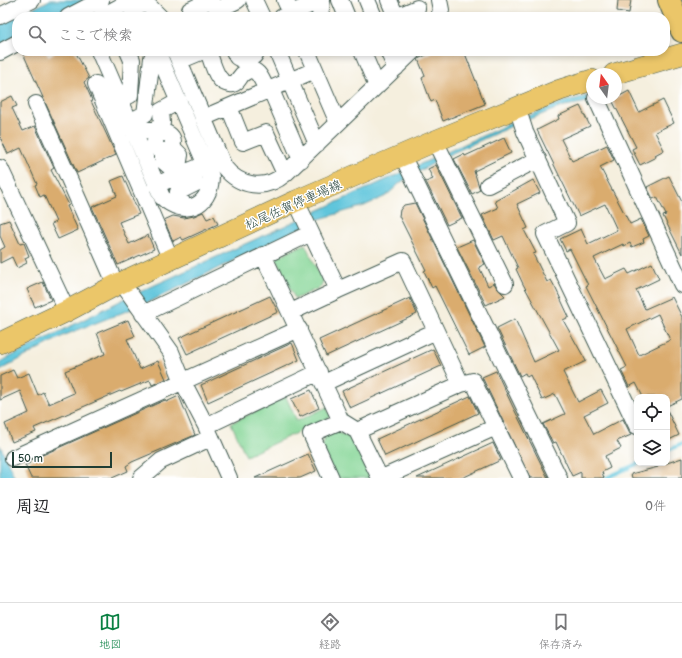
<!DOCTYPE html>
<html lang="ja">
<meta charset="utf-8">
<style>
:root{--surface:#fff;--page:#f6f6f6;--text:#202124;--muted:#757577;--line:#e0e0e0;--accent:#0b8043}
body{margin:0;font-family:"Balsamiq Sans","Klee One",sans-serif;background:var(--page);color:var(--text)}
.controls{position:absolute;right:12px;bottom:12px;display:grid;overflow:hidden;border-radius:8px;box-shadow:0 2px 6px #0003}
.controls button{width:36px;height:36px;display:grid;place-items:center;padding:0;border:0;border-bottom:1px solid var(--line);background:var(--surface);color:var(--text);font:20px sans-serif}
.compass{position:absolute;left:586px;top:68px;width:36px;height:36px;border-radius:50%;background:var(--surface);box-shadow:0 2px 6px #0003;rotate:346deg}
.scale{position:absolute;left:12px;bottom:10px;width:100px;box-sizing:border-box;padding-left:4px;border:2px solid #1f3d34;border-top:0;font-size:11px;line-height:14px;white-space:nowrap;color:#1f3d34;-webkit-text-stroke:3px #fff;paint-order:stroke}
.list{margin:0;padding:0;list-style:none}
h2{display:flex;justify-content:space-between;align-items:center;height:52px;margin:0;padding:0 16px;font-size:17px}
h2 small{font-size:13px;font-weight:400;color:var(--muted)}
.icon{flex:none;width:22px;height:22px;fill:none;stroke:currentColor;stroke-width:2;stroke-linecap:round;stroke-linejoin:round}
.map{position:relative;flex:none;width:682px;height:478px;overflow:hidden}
.search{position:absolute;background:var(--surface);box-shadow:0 2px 6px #0003;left:12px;right:12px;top:12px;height:44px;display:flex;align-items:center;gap:10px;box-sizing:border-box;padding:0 14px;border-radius:16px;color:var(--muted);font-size:15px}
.sheet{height:124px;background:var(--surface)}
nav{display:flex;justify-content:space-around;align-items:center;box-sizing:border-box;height:56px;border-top:1px solid var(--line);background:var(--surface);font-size:11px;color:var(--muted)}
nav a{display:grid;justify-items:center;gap:2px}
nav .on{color:var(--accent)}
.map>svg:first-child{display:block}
</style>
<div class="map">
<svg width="682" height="478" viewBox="0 0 682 478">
<rect width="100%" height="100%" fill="#fff"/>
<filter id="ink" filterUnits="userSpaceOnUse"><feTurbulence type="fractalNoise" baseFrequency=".025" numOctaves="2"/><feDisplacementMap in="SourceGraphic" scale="8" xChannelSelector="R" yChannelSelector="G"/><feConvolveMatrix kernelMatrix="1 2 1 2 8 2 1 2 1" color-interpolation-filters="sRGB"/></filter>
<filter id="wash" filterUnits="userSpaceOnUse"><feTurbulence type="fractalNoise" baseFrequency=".012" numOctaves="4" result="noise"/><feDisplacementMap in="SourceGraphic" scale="16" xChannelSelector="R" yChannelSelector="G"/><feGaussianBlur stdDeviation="0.9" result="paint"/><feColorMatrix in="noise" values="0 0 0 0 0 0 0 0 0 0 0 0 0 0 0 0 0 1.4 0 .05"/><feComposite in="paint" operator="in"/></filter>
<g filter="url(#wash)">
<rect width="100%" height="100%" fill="#f5efde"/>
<!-- green -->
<path fill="#86d697" stroke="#528a66" d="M305,244L323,281L321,287L295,299L276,258Z
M286,397L297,421L327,407L331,417L246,456L231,423Z
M335,431L355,440L372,478H336L322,448L325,436Z"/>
<!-- water -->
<path fill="#5ec5db" stroke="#3e8188" d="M50,0H90L56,17H17V37L0,45V25Z
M587,96L588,102L564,106L514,125L446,156L401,182L386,196L364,206L316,220L147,303L65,335L0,370V362L122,300L513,122L563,102Z
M0,445L15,478H0Z"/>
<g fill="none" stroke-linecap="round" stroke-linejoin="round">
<!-- stream -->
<path stroke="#5ec5db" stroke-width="4" d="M667,451L682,444
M606,478L639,463"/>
</g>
<g id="blocks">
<!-- building -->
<path fill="#daac6e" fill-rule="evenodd" d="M618,0H631L629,13L617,11Z
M22,51H45L48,56L59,51H75L89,78L84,82L92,100L91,101L116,155L77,173Z
M434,51H464L485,104L443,121L435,100L431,102L422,78L425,76L418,59Z
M629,91L639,112L663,100L674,123L655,132L664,150L655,155L656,157L640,165L632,149L636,147L612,100Z
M12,96L17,106L12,108L23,131L35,126L54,168L51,170L69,205L67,206L78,230L58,239L51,224L56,222L44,195L40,197L35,185L37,184L21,148L8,154L0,137V102Z
M580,106L590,126L561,139L572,161L607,145L614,160L600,167L630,224L641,219L649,236L643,239L644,242L632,247L630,243L624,246L623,244L594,258L605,279L626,269L629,274L652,263L659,279L636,290L645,309L672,297L682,317V399L667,406V397H643L636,383L629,387L621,370L627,367L586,286L588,285L570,249L566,251L560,239L581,229L588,244L617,230L605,204L579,216L537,130L559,119L558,116ZM658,314L670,340L639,355L627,329Z
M504,138L511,153L474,171L480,190L472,194L454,159L464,154L465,156Z
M436,165L462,218L447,225L426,182L433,179L428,169Z
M123,176L139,214L119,222L129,244L148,235L154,249L118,265L92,207L117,196L111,181Z
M669,176L682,202V254L663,216L666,215L657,197L653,199L647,187Z
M533,180L540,193L517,204L528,228L524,230L536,253L533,254L547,282L551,280L556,289L569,317L563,320L586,361L563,372L578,402L601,390L608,403L584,415L594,434L623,419L631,435L617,441L621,448L605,456L610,468L602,472L604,478H581V472L572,476L556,442L553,443L543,424L565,414L555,394L542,400L530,375L527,377L525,373L520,376L497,328L515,319L534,362L559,350L523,284L516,269L518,268L503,236L494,240L482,215L498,208L495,201Z
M415,203L485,347L469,355L435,286L432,288L424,271L426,270L399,216L400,210L404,205Z
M203,212L207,219L214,216L218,224L183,240L181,237L173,241L164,220L173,216L184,218L194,216Z
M9,220L20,244L24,243L29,256L25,258L27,263L17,268L12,257L0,263V250L5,247L0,236V223Z
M473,240L485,264L479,267L488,286L494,283L497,288L505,296L486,305L457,247Z
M43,282L51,300L35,307L27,289Z
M270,296L278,312L187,354L179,338Z
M410,298L417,314L326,356L319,340Z
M128,320L135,336L127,339L140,369L158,361L166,379L152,385L150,380L121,392L120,391L34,428L36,432L12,442L5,424L29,413L20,391L0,400V376L13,370L17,378L29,373L38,395L43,392L49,404L74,393L65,371L105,354L97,333Z
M292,343L299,360L208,402L201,385Z
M433,349L441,366L350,408L342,391Z
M496,371L512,405L548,478H530L482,377Z
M311,390L319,408L300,417L291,399Z
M179,396L195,435L132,462L126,466L128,471L112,478H31L25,465L30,463L29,461L165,400L166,402Z
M470,396L478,413L385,456L377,439Z
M667,410L679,435L667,441Z
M493,443L501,460L462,478H417Z
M308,454L316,471L300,478H255Z
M682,458V478H632L631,474L658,467L657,464L667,463Z"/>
</g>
</g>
<g filter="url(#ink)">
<use href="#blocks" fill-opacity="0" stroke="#3f584e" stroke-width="1"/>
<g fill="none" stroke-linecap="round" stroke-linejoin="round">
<!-- minor casing -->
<g stroke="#3f584e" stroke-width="18">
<path id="minor" d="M254,0L262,17
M285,0L293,17
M340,0L347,17
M367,0L374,17
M389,0L396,17L417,8
M439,0L441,10L439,17
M132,10L146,3L160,17
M0,16L32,0
M68,17L101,0
M101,17L132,0
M193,17L190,10L211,0
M219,17L217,10L238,0
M282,17L322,0
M320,17L322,0
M99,51L162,197C183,217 210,208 211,177L157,51
M175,51L224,167C240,187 265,191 285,174L413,51
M208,51C213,63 216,86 233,84C239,82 239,76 244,73C257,63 263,82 267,91
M234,51L237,57L243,60L254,56L257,51
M277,51L317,144
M307,51L338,123
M362,51L377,86
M388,51L396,68
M0,52L17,43
M179,61L203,51
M96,84L171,260
M271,90L301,160
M596,98L682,285
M120,100L130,95L132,60L128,51
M36,104L116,285
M229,107L243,142L266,133L285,174
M517,107L525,132L567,223L545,234L637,426
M203,118L315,70
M129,122L145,114L152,58L159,55
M155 142a9 9 0 1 1 18 0a9 9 0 1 1-18 0Z
M135,136L147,130H157L162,123L161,111L179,101
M435,141L505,284
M166,151L163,155V161L170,167L176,166L179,161L180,155L176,151L170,149
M402,155L559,478
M0,168L67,311
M156,185L206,164
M488,185L538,159
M296,201L338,290L403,261L461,384L473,381L521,478
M184,208L178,192L196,183L191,170
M263,255L341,421L357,431
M122,283L171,352L183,382L206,426L229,478
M291,312L338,290
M143,314L311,233
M324,383L436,331
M206,426L319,372
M13,458L299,329
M141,478L161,461L210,438
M331,478L311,434L341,421
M380,478L357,431L461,384
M382,478L496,427"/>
</g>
<!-- major casing -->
<g stroke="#3f584e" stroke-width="22">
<path id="major" d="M614,74L682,54
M0,343L67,311L116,285L296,201L435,141L560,90L592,80"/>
</g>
<!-- highway casing -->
<g stroke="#3f584e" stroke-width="24">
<path id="highway" d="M669,0L682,31"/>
</g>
<!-- minor -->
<use href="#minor" stroke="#fff" stroke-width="16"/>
<!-- major -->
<use href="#major" stroke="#ebc669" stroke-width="21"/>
<!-- highway -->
<use href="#highway" stroke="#ebc669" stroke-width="22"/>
</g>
</g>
<g text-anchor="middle" stroke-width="3" stroke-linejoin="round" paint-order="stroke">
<!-- street labels -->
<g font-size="13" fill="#1f3d34" stroke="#fff">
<text transform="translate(293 204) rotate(-24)" y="5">松尾佐賀停車場線</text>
</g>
</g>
</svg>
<div class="controls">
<button><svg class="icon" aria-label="locate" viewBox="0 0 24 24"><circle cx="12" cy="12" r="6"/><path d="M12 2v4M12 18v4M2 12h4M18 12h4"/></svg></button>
<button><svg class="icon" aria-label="layers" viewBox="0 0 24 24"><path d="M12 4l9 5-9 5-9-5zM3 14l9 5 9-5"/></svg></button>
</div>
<svg class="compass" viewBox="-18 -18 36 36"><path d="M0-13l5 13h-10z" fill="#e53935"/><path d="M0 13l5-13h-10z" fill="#757577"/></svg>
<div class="scale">50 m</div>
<div class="search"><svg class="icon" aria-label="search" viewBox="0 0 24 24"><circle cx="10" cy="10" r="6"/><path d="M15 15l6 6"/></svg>ここで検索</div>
</div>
<section class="sheet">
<h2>周辺<small>0件</small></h2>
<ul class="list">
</ul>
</section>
<nav>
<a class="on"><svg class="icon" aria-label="map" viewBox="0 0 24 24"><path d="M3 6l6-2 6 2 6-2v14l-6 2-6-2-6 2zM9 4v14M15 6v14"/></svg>地図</a>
<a><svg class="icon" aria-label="directions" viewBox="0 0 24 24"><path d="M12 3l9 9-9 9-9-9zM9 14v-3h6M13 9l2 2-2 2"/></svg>経路</a>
<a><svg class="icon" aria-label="saved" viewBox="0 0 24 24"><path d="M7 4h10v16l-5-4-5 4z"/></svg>保存済み</a>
</nav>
